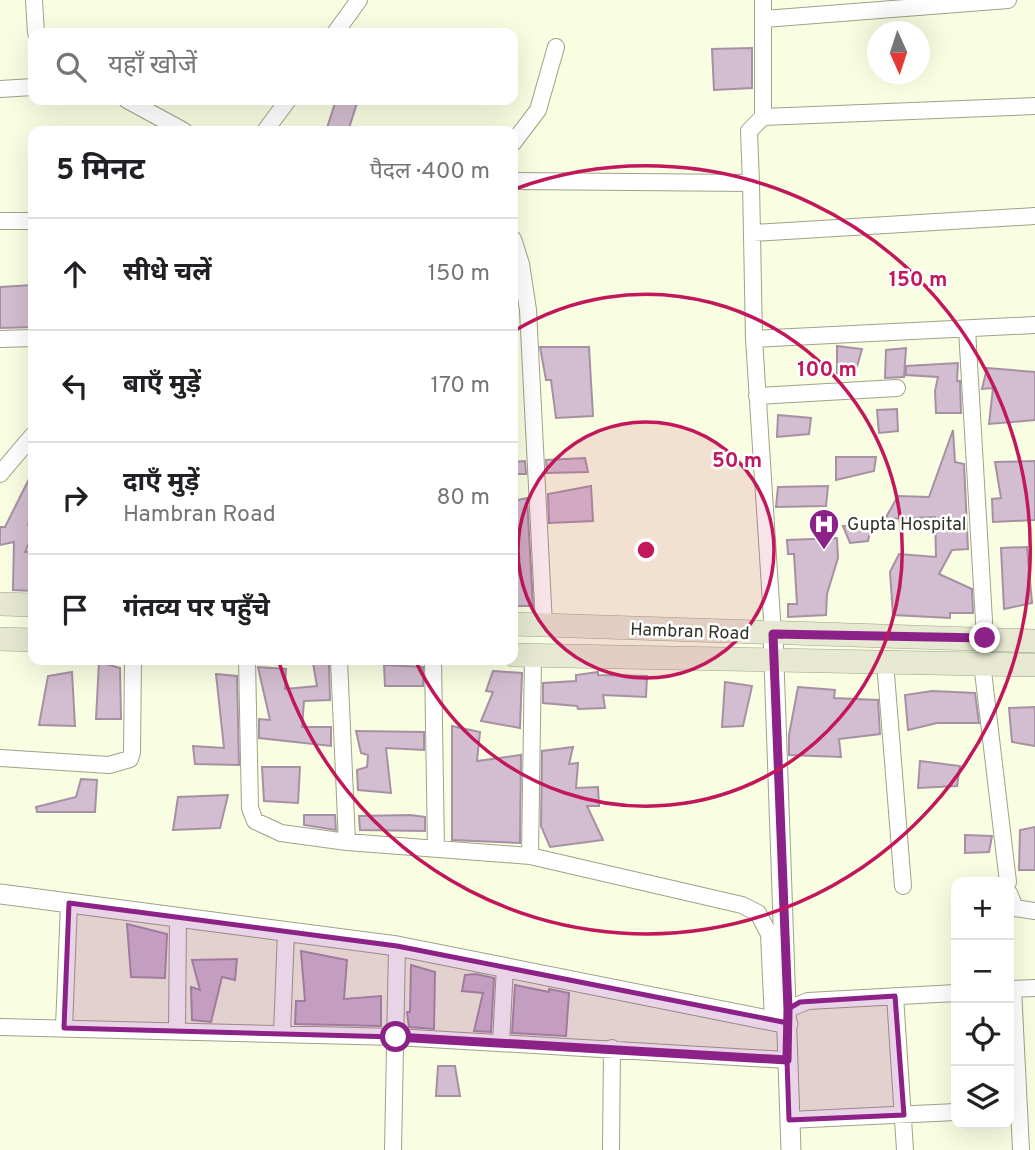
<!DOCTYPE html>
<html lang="hi">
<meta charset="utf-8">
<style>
:root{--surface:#fff;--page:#f2f2f2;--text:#202124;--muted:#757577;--line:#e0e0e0}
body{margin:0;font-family:Overpass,"Noto Sans Devanagari",sans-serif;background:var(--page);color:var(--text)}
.controls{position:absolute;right:21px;bottom:21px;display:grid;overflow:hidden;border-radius:14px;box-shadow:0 7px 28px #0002}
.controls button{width:63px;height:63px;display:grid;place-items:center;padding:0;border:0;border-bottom:2px solid var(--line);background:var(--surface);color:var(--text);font:35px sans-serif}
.compass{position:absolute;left:867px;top:21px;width:63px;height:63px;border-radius:50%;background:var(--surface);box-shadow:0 7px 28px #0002;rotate:177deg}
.stop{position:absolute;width:21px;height:21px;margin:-16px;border:5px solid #8c2287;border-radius:50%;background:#fff}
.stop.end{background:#8c2287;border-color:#fff;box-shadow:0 2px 7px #0008}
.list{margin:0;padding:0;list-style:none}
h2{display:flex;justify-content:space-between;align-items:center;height:91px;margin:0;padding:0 28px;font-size:30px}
h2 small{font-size:23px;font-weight:400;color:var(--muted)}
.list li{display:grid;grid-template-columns:46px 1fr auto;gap:21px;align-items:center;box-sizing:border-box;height:112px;padding:0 28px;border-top:2px solid var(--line)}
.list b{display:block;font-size:26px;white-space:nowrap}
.list p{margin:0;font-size:23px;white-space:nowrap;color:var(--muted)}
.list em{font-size:23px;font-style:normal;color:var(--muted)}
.icon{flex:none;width:38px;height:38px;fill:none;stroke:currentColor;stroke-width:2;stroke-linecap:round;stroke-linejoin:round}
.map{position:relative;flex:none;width:1035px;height:1150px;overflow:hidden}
.search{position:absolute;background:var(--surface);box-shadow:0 7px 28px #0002;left:28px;top:28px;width:490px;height:77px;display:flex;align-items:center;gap:18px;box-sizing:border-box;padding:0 24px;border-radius:14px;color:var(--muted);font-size:26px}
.panel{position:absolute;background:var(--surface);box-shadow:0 7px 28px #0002;left:28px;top:126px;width:490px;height:539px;border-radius:14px}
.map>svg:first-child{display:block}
</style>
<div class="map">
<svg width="1035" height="1150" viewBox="0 0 1035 1150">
<rect width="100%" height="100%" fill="#f9fde1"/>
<!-- building -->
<path fill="#d3bdd0" stroke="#a691a4" stroke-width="2" d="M752,48V88L714,90L712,49Z
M336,100H358L348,131H326Z
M32,285L33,327L0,328V287Z
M837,346L862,349L856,370L837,373Z
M540,347H589L593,416L556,418L551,380H546Z
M906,348L904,377L885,378L886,350Z
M958,363L957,381H960L961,413H936L935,391L938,377L906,375V366Z
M987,368L1035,372V420L989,424L993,388L982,389Z
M897,409L898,431L879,433L877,410Z
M778,415L811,418L809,434L777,437Z
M953,430L955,462L964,464L968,549L952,550L939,574L972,589L973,613H950V618L893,615L890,572L899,554L936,557L935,517L885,519L898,496L929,497Z
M836,457H876L874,471L836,480Z
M585,458L588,472L547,473L546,460Z
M525,461L526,474H513V462Z
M1035,461V520L993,522L992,499L1001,498L995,462Z
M33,471V506L28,525H33V533L25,552L33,551V591L13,590L14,542L0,545V527H5Z
M591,486L593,521L549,523L548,494Z
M828,486L826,506L776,507L778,487Z
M527,498L533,606H513V501Z
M843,526L871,527L868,541L850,543Z
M837,538L838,558L827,594L826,615L788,617V604H797L794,554H788L787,540Z
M1027,547L1032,603L1004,609L1001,548Z
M99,662L120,668L121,719H96Z
M313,663H329L330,700L304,701L302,727H331V746L259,738V719L270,720L258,667L286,669L285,689L317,686Z
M384,665L423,667V686H385Z
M493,671L522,673L520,728L481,721L493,692L486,691Z
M72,672L75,726L39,725L48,676Z
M598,672V675L647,676L646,697L603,695L605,708L578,709L577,706L543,703V683L576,681V675Z
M216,674L237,676L239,765L195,764L193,746L224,748Z
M725,682L752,686L743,726L722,727Z
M798,687L835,690L834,698L878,700L880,734L839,739L841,757L789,755V735Z
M932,691L975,693L979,723H937L908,730L905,695Z
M1035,707V746L1012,742L1009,708Z
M452,726L480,732L477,761L521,755L520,843L452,840Z
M356,731L424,732V750L386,748L391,793L358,790L357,770L367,767L368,755L361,753Z
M573,747L569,764L578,763L576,788L598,787L599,806H587L603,840L550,847L541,826L542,751Z
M920,761L960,766L957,786L918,788Z
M262,767H300L298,803L264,801Z
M81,779L97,780L95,812H37L36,807L76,797Z
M228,795L220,828L173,830L178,797Z
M304,815H335L336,830L304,825Z
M410,815L425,817V831L360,830L359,816Z
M1035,827V870H1019L1020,830Z
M965,835L992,836L989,852L965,853Z
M127,924L167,934L165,978L131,977Z
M301,951L347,960L344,999L381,996V1026L295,1024L296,1001H305Z
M237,959L235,980L222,977L211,1022L192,1020L191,987L200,990L192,960Z
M411,965L435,972L434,1029L409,1027L407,1012H410Z
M476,974L494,978L491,1032L474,1031L483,993L462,991L465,975Z
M515,985L549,992V989L569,993L566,1036L512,1033Z
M438,1066H455L460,1096H436Z"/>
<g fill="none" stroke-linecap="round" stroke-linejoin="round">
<!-- minor casing -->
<g stroke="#9fa288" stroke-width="18">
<path id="minor" d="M34,0L36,33
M764,19L1008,0
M335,33L359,0
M0,89L33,87
M127,100L184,131
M763,117L1035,106
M265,131L288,100
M513,143L538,110L556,47
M513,181L751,183L754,339L773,634
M751,183L749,131L763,117V0
M0,221H33
M752,233L1035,216
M513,239L521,264L528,310L544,625
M967,329L985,638
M0,339L33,338
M754,339L1035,325
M757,396L897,388
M0,474L33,435
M247,660L250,808L255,821L281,833L347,842L530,856L742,905L758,913L769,934L773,1021
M339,660L347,842
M433,660L436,849
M885,662L903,886
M982,663L1008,882
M0,758L109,765L130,759L132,752L133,660
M530,856L533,656
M1009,893L1015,908L1035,911
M1009,989L1035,988
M1013,989L1021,1150
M895,996L905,1150
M788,1009L808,1001L956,993
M0,1027L396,1037L787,1060
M64,1028L69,903
M177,1031L178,917
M282,1034L286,931
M501,1043L505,966
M789,1120L956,1112
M393,1150L397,946
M611,1150L612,1048"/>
</g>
<!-- tertiary casing -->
<g stroke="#9fa288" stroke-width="21">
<path id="tertiary" d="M773,634L791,1150
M0,894L397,946L788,1024"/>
</g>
<!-- secondary casing -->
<g stroke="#9fa288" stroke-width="24">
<path id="secondary" d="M0,604L33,605
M513,624L1035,641
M0,639L33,640
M513,655L1035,665"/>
</g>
<!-- minor -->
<use href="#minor" stroke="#fff" stroke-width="16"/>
<!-- tertiary -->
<use href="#tertiary" stroke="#fff" stroke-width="19"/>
<!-- secondary -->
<use href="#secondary" stroke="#e6e8d1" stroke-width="23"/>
</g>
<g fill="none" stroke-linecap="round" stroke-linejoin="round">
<!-- route -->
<path stroke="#8c2287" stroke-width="9" d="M396,1037L787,1060L788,1009L773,634L985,638"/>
</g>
<!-- marked area -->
<path fill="#8c2287" fill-opacity="0.2" stroke="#8c2287" stroke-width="5" stroke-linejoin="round" d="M69,903L397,946L788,1023V1009L800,1002L895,996L904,1115L789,1120L787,1060L396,1037L64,1028Z"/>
<!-- distance rings -->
<circle cx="646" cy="550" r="128" fill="#c2185b" fill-opacity=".12"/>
<g fill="none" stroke="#c2185b" stroke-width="3.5">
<circle cx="646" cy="550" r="128"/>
<path d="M514 331A256 256 0 1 1 415 660"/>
<path d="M515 189A384 384 0 1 1 279 662"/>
</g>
<!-- icons -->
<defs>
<g id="hospital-pin" transform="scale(1.575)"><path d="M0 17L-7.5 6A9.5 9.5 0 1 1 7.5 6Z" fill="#8c2287" stroke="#fff"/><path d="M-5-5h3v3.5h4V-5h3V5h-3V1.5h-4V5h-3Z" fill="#fff"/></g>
</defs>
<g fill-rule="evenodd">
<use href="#hospital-pin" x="824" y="524"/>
</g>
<g text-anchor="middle" stroke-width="5" stroke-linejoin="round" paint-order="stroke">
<!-- poi labels -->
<g font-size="18" fill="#313228" stroke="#fff" text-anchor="start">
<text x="847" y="530">Gupta Hospital</text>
</g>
<!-- street labels -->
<g font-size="18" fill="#313228" stroke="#fff">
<text transform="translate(690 631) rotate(2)" y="6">Hambran Road</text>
</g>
</g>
<circle cx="646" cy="550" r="10" fill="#c2185b" stroke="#fff" stroke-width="3.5"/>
<g font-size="21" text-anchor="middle" font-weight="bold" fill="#c2185b" stroke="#fff" stroke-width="5" stroke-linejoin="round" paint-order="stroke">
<text x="918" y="286">150 m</text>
<text x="827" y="376">100 m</text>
<text x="737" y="467">50 m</text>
</g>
</svg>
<div class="controls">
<button>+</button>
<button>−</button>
<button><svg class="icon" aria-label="locate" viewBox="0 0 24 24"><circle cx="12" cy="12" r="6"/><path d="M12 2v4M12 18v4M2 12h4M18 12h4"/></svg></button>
<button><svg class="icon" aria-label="layers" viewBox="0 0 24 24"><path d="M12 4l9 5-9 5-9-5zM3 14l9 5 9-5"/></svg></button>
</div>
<svg class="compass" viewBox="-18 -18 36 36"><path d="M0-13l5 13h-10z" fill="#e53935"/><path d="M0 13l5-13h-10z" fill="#757577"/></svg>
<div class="stop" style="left:396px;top:1037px"></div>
<div class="stop end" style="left:985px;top:638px"></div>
<div class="search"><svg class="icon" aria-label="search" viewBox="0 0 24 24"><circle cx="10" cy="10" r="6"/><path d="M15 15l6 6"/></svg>यहाँ खोजें</div>
<section class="panel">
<h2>5 मिनट<small>पैदल · 400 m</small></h2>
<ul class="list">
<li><svg class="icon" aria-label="ahead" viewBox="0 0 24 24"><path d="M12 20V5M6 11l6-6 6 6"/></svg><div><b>सीधे चलें</b></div><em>150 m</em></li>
<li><svg class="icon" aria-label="left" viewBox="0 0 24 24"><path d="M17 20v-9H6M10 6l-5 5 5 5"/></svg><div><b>बाएँ मुड़ें</b></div><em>170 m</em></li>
<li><svg class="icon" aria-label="right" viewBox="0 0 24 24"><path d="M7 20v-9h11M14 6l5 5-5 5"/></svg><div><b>दाएँ मुड़ें</b><p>Hambran Road</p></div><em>80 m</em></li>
<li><svg class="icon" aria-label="arrive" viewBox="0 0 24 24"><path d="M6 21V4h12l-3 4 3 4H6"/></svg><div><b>गंतव्य पर पहुँचे</b></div></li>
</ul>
</section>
</div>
